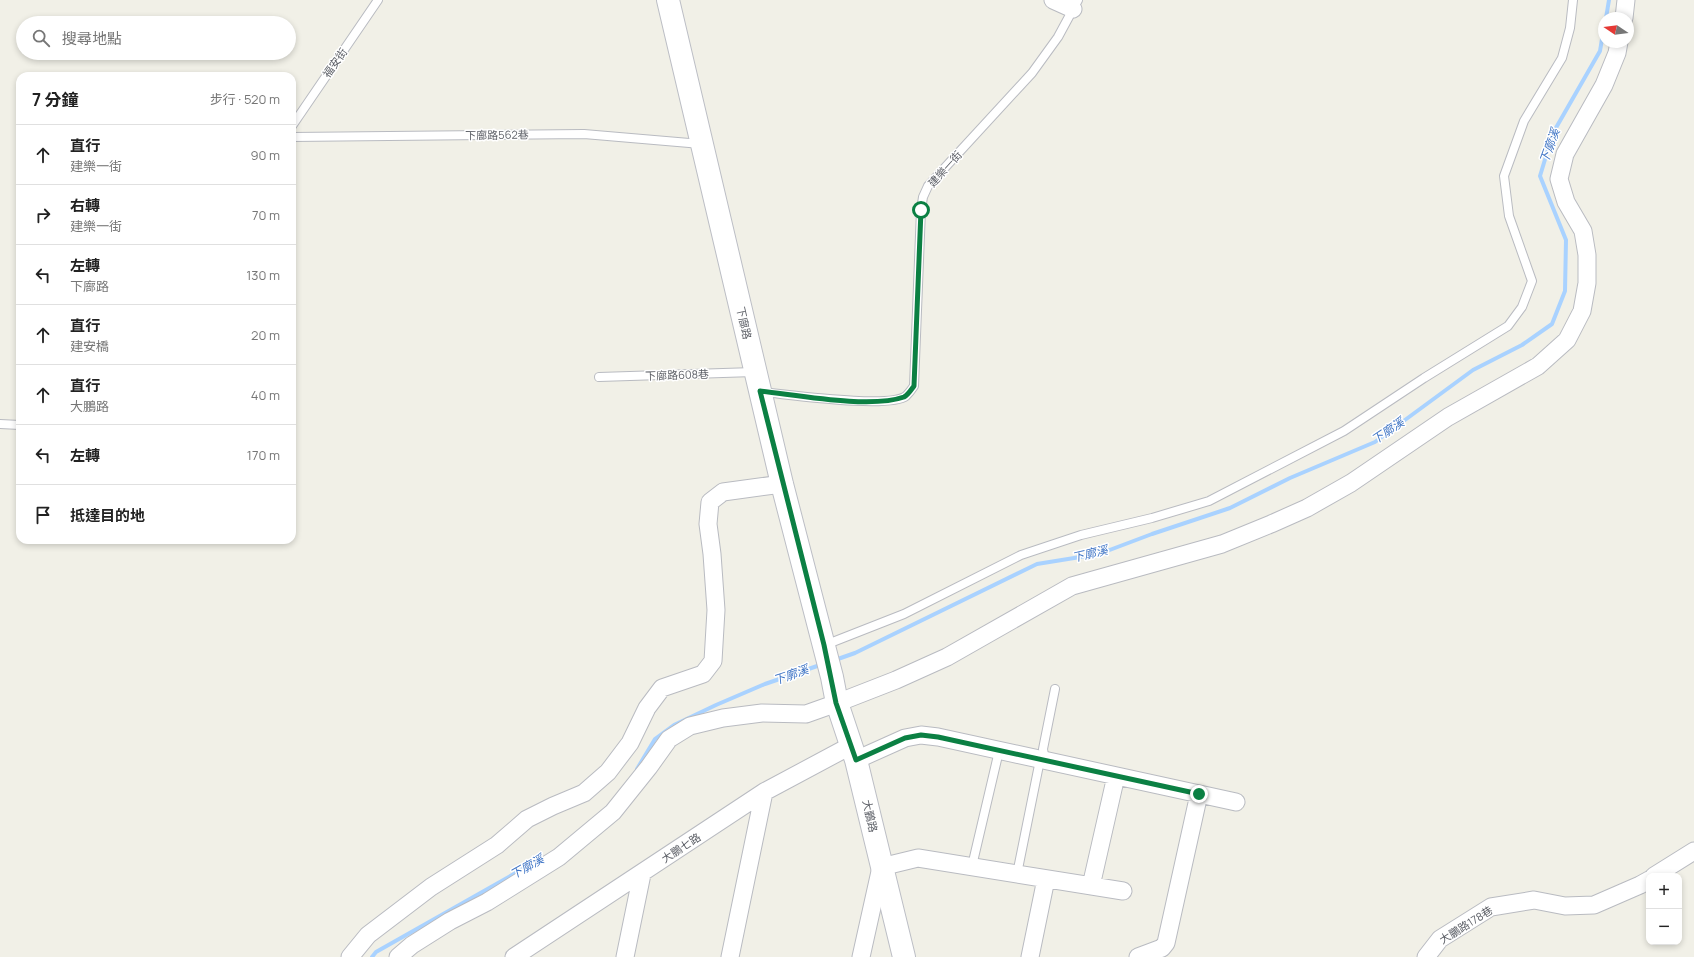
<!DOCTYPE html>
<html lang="zh-TW">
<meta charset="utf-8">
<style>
:root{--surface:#fff;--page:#f2f2f2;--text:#222;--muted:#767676;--line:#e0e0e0}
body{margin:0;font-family:Manrope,"Noto Sans TC",sans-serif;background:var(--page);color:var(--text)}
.controls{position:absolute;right:12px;bottom:12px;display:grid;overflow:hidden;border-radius:8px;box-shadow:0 2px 6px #0003}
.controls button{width:36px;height:36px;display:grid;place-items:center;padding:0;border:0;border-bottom:1px solid var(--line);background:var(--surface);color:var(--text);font:20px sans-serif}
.compass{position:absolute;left:1598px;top:12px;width:36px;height:36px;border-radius:50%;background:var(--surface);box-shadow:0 2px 6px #0003;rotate:283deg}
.stop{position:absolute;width:12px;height:12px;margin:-9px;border:3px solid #0b8043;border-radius:50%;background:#fff}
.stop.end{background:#0b8043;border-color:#fff;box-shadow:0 1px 4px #0008}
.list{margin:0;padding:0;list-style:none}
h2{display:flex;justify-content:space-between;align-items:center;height:52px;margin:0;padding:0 16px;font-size:17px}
h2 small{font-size:13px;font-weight:400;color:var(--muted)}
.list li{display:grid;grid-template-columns:26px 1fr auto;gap:12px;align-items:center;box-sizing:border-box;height:60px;padding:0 16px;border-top:1px solid var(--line)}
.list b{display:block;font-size:15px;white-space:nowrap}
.list p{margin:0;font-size:13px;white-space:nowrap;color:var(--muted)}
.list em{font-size:13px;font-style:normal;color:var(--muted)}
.icon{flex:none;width:22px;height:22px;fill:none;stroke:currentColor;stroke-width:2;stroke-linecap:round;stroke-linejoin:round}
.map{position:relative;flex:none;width:1694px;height:957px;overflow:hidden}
.search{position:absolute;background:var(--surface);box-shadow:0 2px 6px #0003;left:16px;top:16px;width:280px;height:44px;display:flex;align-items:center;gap:10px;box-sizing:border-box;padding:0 14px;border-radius:22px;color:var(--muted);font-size:15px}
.panel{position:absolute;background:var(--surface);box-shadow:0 2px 6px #0003;left:16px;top:72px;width:280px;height:472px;border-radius:12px}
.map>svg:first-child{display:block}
</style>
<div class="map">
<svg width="1694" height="957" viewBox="0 0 1694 957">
<rect width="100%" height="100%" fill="#f1f0e7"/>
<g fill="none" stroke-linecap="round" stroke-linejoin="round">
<!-- stream -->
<path stroke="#a9d2ff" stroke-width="4" d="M1606,18L1609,0
M835,660L855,653L1037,564L1099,554L1152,534L1230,508L1290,478L1375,442L1473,370L1522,345L1552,324L1565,291L1566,240L1540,176L1553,133L1600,51L1604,27
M637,769L655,739L674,725L716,705L765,684L823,664
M372,957L376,952L537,861"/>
<!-- lane casing -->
<g stroke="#b9bbc1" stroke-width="10">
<path id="lane" d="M292,126L378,0
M292,137L584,134L701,144
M599,377L754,372
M761,392C786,394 889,409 906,396C909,393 912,389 914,386L921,210L923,197L928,186L1032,73L1058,37L1078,0
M0,424L20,425
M825,645L904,614L1021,555L1081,535L1152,518L1209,501L1344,431L1424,378L1508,326L1522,307L1532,281L1509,216L1504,176L1524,121L1562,58L1570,28L1573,0
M1048,761L1044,755L1043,749L1055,689
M972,866L999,751
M1017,874L1040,760"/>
</g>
<!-- street casing -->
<g stroke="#b9bbc1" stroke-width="19">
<path id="street" d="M1053,0L1073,9
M1624,18L1626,0
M856,760L905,738L921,735L938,737L1236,802
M1654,876L1694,851
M1091,886L1116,776
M350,957L368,935L431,887L497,845L527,819L553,806L584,793L608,772L630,743L647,708L662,688L703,674L713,661L716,610L712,554L708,524L710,502L723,492L782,484
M398,957L412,945L450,921L487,902L559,857L613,812L649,767L669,739L690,726L723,718L762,713L806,714L837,703L896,680L947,657L1072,586L1222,544L1271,524L1307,508L1351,483L1448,417L1538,366L1567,340L1582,311L1587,283V255L1583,231L1566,202L1559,179L1565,154L1604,85L1617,53L1619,42
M514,957L764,792L852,745
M625,957L642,874
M730,957L764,792
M861,957L881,867L918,858L1123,891
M1030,957L1046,879
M1138,957L1162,948L1166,943L1199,794
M1426,957L1440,939L1491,907L1534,900L1565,906L1594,905L1640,885L1649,880"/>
</g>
<!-- secondary casing -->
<g stroke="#bcbec5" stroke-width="24">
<path id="secondary" d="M668,0L782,484L832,677L837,703L856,760L904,957"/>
</g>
<!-- lane -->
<use href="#lane" stroke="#fff" stroke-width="8"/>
<!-- street -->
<use href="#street" stroke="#fff" stroke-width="17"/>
<!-- secondary -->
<use href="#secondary" stroke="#fff" stroke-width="22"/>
</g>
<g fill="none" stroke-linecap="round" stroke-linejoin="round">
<!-- route -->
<path stroke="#0b8043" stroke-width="5" d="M921,210L914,386C911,390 908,395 904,397C870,409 797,395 760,391L824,645L836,703L856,760L905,738L921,735L938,737L1199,794"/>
</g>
<g text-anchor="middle" stroke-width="3" stroke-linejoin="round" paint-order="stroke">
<!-- street labels -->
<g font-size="11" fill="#5e6168" stroke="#fff">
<text transform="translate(335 63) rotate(-55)" y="4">福安街</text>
<text transform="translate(497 135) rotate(-1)" y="4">下廍路562巷</text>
<text transform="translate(945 169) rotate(-48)" y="4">建樂一街</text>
<text transform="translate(744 323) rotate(77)" y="4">下廍路</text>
<text transform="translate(677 375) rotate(-2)" y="4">下廍路608巷</text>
<text transform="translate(870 816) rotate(77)" y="4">大鵬路</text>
<text transform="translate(681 848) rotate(-33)" y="4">大鵬七路</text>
<text transform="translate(1466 925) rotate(-32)" y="4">大鵬路178巷</text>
</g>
<!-- water labels -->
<g font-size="12" font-style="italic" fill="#3e74c5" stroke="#fff">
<text transform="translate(1550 146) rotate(-70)" y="4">下廓溪</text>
<text transform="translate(1388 431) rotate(-34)" y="4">下廓溪</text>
<text transform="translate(1090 554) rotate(-13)" y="4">下廓溪</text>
<text transform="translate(791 675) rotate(-19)" y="4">下廓溪</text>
<text transform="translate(527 867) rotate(-29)" y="4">下廓溪</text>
</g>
</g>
</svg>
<div class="controls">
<button>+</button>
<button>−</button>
</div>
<svg class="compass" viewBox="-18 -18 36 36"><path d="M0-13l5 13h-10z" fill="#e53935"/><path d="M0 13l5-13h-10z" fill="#767676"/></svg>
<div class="stop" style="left:921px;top:210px"></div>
<div class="stop end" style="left:1199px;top:794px"></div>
<div class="search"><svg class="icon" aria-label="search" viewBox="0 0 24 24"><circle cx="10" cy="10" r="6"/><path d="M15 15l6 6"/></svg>搜尋地點</div>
<section class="panel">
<h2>7 分鐘<small>步行 · 520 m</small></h2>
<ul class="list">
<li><svg class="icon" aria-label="ahead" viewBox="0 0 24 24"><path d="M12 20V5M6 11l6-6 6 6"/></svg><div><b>直行</b><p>建樂一街</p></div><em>90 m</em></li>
<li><svg class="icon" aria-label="right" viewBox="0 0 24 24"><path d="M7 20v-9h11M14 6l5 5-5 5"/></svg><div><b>右轉</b><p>建樂一街</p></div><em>70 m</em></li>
<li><svg class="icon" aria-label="left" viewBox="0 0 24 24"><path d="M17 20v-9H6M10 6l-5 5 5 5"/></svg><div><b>左轉</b><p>下廍路</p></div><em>130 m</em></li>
<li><svg class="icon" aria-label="ahead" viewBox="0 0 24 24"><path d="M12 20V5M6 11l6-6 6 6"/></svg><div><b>直行</b><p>建安橋</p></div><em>20 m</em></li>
<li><svg class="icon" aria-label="ahead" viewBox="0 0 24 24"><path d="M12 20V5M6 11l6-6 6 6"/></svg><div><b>直行</b><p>大鵬路</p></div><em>40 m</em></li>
<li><svg class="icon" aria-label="left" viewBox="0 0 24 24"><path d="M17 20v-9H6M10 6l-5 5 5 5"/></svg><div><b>左轉</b></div><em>170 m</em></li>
<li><svg class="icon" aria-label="arrive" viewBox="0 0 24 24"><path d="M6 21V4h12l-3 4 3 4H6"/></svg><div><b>抵達目的地</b></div></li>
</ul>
</section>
</div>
